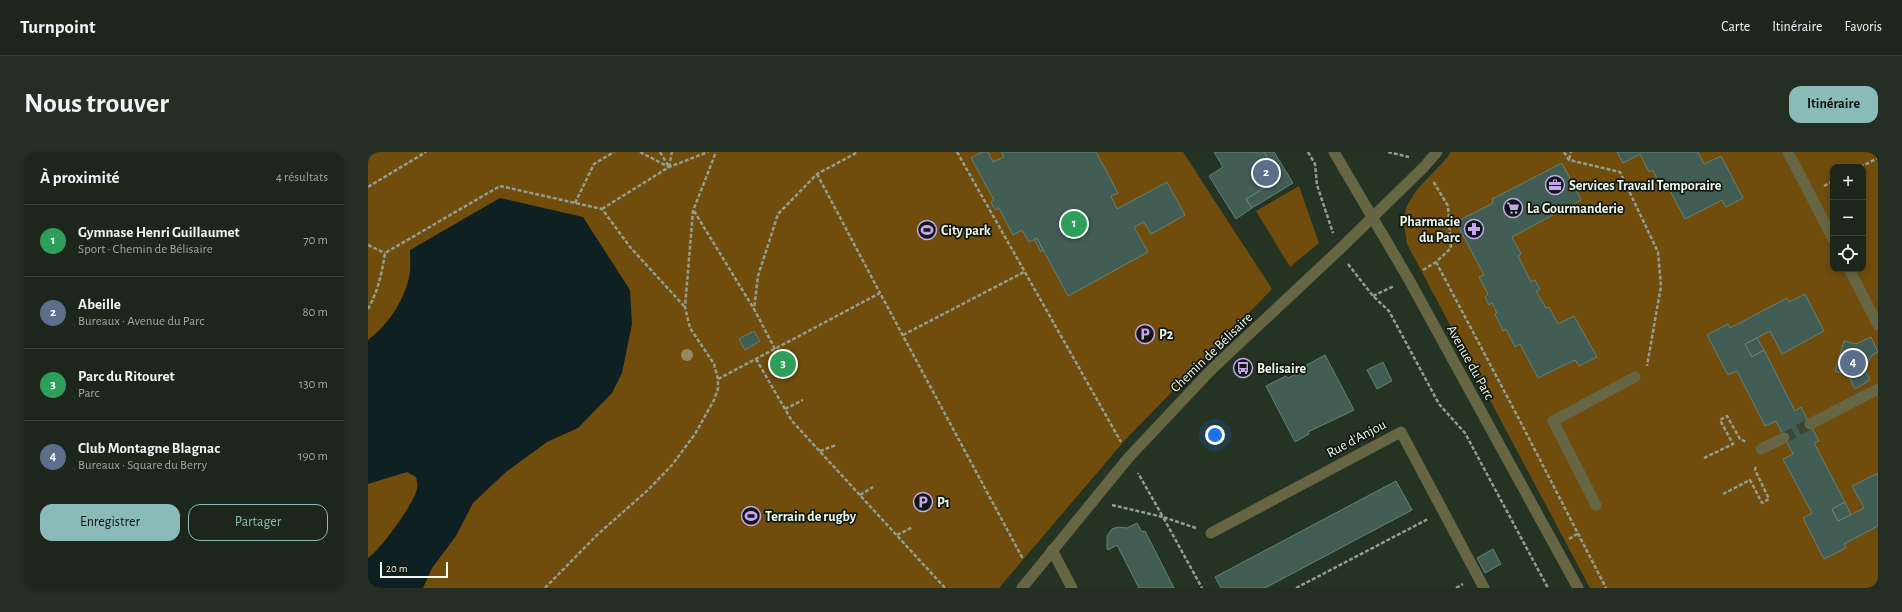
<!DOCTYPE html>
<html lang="fr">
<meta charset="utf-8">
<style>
:root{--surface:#1c261a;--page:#252e23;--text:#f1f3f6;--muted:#a0a5a2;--line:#3a4339;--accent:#8bbbb9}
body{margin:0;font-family:"Alegreya Sans",sans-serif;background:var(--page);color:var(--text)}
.controls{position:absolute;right:12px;top:12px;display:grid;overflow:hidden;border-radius:8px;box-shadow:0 2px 6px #0003}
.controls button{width:36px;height:36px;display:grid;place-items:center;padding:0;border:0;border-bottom:1px solid var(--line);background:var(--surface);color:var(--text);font:20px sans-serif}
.scale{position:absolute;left:12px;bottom:10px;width:68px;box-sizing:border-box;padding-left:4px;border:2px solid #eef8ec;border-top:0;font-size:11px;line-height:14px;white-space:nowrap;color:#eef8ec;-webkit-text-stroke:3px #131911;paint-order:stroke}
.you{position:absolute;left:847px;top:283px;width:14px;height:14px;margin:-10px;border:3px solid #fff;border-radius:50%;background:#1a73e8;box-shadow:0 0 0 6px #1a73e833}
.badge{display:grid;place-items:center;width:26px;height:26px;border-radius:50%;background:var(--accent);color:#fff;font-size:13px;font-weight:700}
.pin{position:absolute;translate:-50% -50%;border:2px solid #fff;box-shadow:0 1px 4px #0006}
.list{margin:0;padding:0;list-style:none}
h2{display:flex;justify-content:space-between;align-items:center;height:52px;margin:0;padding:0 16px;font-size:17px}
h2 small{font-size:13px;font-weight:400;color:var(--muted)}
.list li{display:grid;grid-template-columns:26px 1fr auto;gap:12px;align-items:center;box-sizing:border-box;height:72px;padding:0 16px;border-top:1px solid var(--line)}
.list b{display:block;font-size:15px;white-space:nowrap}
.list p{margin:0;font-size:13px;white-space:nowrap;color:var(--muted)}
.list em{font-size:13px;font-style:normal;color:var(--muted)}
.actions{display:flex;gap:8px;padding:12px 16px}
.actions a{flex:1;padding:9px 0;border:1px solid var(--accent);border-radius:12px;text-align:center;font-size:14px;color:var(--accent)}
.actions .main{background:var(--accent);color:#111}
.icon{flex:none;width:22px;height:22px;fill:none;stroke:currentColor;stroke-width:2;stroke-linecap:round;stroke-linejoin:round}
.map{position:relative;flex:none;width:1510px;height:436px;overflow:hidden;border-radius:12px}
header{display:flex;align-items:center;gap:24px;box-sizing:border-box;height:56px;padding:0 20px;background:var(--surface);border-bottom:1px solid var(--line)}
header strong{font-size:19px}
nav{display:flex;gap:22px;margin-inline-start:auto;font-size:14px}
.intro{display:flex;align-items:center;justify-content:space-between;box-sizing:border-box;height:96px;padding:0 24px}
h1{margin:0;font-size:28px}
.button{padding:10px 18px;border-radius:12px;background:var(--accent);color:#111;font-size:14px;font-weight:700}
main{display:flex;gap:24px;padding:0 24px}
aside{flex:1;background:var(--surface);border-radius:12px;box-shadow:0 2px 6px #0003}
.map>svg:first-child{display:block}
</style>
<header>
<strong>Turnpoint</strong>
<nav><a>Carte</a><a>Itinéraire</a><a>Favoris</a></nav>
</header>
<div class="intro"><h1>Nous trouver</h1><a class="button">Itinéraire</a></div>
<main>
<aside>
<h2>À proximité<small>4 résultats</small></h2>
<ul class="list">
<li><span class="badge" style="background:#2e9e5b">1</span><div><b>Gymnase Henri Guillaumet</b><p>Sport · Chemin de Bélisaire</p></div><em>70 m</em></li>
<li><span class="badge" style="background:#5c6f8a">2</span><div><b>Abeille</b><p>Bureaux · Avenue du Parc</p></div><em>80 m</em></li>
<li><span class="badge" style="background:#2e9e5b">3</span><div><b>Parc du Ritouret</b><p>Parc</p></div><em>130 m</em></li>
<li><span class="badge" style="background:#5c6f8a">4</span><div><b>Club Montagne Blagnac</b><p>Bureaux · Square du Berry</p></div><em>190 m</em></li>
</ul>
<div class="actions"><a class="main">Enregistrer</a><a>Partager</a></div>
</aside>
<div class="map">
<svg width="1510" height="436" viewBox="0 0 1510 436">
<rect width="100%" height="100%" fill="#253322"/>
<!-- green -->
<path fill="#704c0d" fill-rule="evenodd" d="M0,0H815L904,137L757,288L631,436H0Z
M1083,0H1510V436H1222L1039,92C1038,84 1036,75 1036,67C1038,40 1069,21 1083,0ZM1465,15H1495V117H1465Z
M931,34L951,91L922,115L888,59Z"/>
<!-- water -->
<path fill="#0f2022" d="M132,46L215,65L262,138L264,172L254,221L244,241L210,276L179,290L138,320L105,351L88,384L64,416L55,436H0V406C13,397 45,353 49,337C50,333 49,329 48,325L39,320L0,332V188C20,173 35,150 41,126C43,117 42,107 42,98Z"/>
<!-- building -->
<path fill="#415d54" stroke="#648177" d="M614,0H620L625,10L636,5L633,0H728L750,41L743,44L749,57L799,30L817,63L783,82L776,70L766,75L780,100L700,144L669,86L661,90L654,78L645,83L631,56L627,58L623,50L626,48L603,6Z
M846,0H896L912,26L878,47L884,56L868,67L841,24L855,15Z
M896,0H906L925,31L884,56L878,47L912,26Z
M1249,0H1330L1336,12L1353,4L1375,46L1358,55L1354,48L1317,67L1299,33L1293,36L1285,18L1281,20L1272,2L1255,11Z
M1194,11L1213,48L1144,85L1153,102L1150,104L1163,130L1167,128L1172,137L1168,139L1178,156L1181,155L1190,172L1206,164L1229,205L1211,214L1207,208L1170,226L1152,192L1147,195L1138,177L1135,179L1127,162L1129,161L1124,151L1121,153L1117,145L1120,142L1111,125L1116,123L1088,70L1125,51L1124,47Z
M669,86L675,98L673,100L666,87Z
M1437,142L1456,179L1414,202L1402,179L1377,192L1384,205L1396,198L1427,259L1433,255L1451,289L1446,291L1477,350L1464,357L1470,369L1496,356L1484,334L1510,321V374L1476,392L1478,396L1456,407L1435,366L1444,361L1415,307L1425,302L1408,269L1397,274L1369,219L1360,223L1339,183L1360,172L1362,176L1419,146L1421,150Z
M386,179L392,189L377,198L371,187Z
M1503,185L1510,200L1503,204L1497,218L1502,228L1487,237L1480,223L1467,219L1476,189L1488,192Z
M1389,186L1396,198L1384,205L1377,192Z
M957,203L986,258L940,280L941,282L927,290L898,234L918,224L920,226L936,218L935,215Z
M878,209L882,213L872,223L868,219Z
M1015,210L1024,229L1009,237L999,218Z
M1028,329L1044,358L897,436H853L847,425Z
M1477,350L1483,363L1470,369L1464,357Z
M769,371L774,380L777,379L806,436H771L749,393L740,398L739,396V384L744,377L750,375L759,376Z
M1125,397L1133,412L1117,421L1109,406Z"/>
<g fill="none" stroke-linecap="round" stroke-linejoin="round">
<!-- pedestrian-tunnel -->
<path stroke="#394736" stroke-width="11" stroke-dasharray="11 5.5" stroke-linecap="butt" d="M1416,286L1442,272"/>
<!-- path -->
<path stroke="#929e8f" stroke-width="2.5" stroke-dasharray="4 2" stroke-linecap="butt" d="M272,0L301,15
M292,0L301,15
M589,0L753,290
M940,0L947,12L949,33L965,81
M1020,0L1041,5
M1196,0L1201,8L1252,20L1290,100L1293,134L1279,214
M1201,7L1203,0
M301,15L304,0
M1492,15L1510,6
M449,22L512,141
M1456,34L1465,29
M0,35L58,0
M207,51L226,12L246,0
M234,57L301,15L340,0
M326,59L386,157
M0,93L17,101
M1068,110L1151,267L1238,436
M980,112L1005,144L1021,159L1071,252L1097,281L1180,436
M1055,118L1068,110L1083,96L1080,54L1065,29
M1005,144L1026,134
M0,157C10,139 14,121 17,101L132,34L234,57L262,95L316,154
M535,183L656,120
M407,197L386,157L390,124L410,62L449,22L490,0
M388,207L424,269L577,436
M350,227L512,141L655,407
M417,257L435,248
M452,299L468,293
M1336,306L1365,292L1352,268L1359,264L1372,287L1378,290
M1355,342L1382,328L1394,351L1401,347L1387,318L1388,313
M492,343L505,335
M744,353L795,365L770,321
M828,376L795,365L834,436
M529,383L545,375
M1201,387L1209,382
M177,436L229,383L280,338L304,313L327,282L346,248L350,237V227L346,212L322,176L317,155L325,59L348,0
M928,436L1060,367
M1088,436L1095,432"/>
<!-- service -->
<path stroke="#664" stroke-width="11" d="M1228,353L1185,269L1267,225
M843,381L1033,280L1116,436"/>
<!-- pedestrian -->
<path stroke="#664" stroke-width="11" d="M1420,0L1465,87
M1481,117L1510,173
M1442,272L1510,237
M1393,297L1416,286"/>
<!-- minor -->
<path stroke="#664" stroke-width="11" d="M684,398L704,436
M654,436L761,305L794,270L843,218L972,97L1056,15L1069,0"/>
<!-- tertiary -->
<path stroke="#664" stroke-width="11" d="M966,0L1040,126L1210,436"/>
</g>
<!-- trees -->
<circle fill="#988962" cx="319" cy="203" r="6"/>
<!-- icons -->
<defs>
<g id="office-ring" transform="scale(1)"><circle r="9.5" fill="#131911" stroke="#c5a7f1" stroke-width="1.5"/><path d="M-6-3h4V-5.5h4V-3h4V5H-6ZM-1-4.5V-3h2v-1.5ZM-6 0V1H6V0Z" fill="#c5a7f1"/></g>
<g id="supermarket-ring" transform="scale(1)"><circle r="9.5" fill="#131911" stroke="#c5a7f1" stroke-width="1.5"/><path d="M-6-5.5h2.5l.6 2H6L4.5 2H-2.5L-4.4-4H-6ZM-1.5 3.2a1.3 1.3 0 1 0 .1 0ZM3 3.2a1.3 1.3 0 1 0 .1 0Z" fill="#c5a7f1"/></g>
<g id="pharmacy-ring" transform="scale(1)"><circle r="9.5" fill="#131911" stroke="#c5a7f1" stroke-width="1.5"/><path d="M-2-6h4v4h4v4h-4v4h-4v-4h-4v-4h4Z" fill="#c5a7f1"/></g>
<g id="stadium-ring" transform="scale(1)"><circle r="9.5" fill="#131911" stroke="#c5a7f1" stroke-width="1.5"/><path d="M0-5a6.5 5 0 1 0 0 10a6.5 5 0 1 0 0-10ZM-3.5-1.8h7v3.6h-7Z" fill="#c5a7f1"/></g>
<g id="parking-ring" transform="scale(1)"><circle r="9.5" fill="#131911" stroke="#c5a7f1" stroke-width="1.5"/><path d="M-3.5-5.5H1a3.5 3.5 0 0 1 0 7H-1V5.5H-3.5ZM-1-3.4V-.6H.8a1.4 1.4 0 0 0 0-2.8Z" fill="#c5a7f1"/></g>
<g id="bus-ring" transform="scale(1)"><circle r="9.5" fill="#131911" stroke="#c5a7f1" stroke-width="1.5"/><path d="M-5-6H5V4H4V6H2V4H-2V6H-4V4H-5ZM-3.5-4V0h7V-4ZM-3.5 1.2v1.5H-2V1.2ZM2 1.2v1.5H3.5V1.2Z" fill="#c5a7f1"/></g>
</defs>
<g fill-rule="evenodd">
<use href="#office-ring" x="1187" y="33"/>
<use href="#supermarket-ring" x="1145" y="56"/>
<use href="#pharmacy-ring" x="1106" y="77"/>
<use href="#stadium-ring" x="559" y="78"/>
<use href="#parking-ring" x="777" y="182"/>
<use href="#bus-ring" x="875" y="216"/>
<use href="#parking-ring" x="555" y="350"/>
<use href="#stadium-ring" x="383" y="364"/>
</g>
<g text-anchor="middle" stroke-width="3.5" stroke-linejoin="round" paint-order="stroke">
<!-- poi labels -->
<g font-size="14" font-weight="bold" fill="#eef8ec" stroke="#131911" text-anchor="start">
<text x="1201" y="38">Services Travail Temporaire</text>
<text x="1159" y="61">La Gourmanderie</text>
<text x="1092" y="74" text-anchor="end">Pharmacie<tspan x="1092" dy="16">du Parc</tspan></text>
<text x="573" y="83">City park</text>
<text x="791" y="187">P2</text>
<text x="889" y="221">Belisaire</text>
<text x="569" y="355">P1</text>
<text x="397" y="369">Terrain de rugby</text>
</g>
<!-- street labels -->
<g font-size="14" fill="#eef8ec" stroke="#131911">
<text transform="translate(843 200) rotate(-44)" y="5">Chemin de Bélisaire</text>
<text transform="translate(1103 210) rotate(61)" y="5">Avenue du Parc</text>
<text transform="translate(988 286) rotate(-28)" y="5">Rue d'Anjou</text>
</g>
</g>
</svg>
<div class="controls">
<button>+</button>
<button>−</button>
<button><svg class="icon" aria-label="locate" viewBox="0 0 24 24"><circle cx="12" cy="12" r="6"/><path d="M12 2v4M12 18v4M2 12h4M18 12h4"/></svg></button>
</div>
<div class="scale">20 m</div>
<div class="you"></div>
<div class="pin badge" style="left:706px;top:72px;background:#2e9e5b">1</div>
<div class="pin badge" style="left:898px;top:21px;background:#5c6f8a">2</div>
<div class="pin badge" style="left:415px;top:212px;background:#2e9e5b">3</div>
<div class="pin badge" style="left:1485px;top:211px;background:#5c6f8a">4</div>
</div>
</main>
